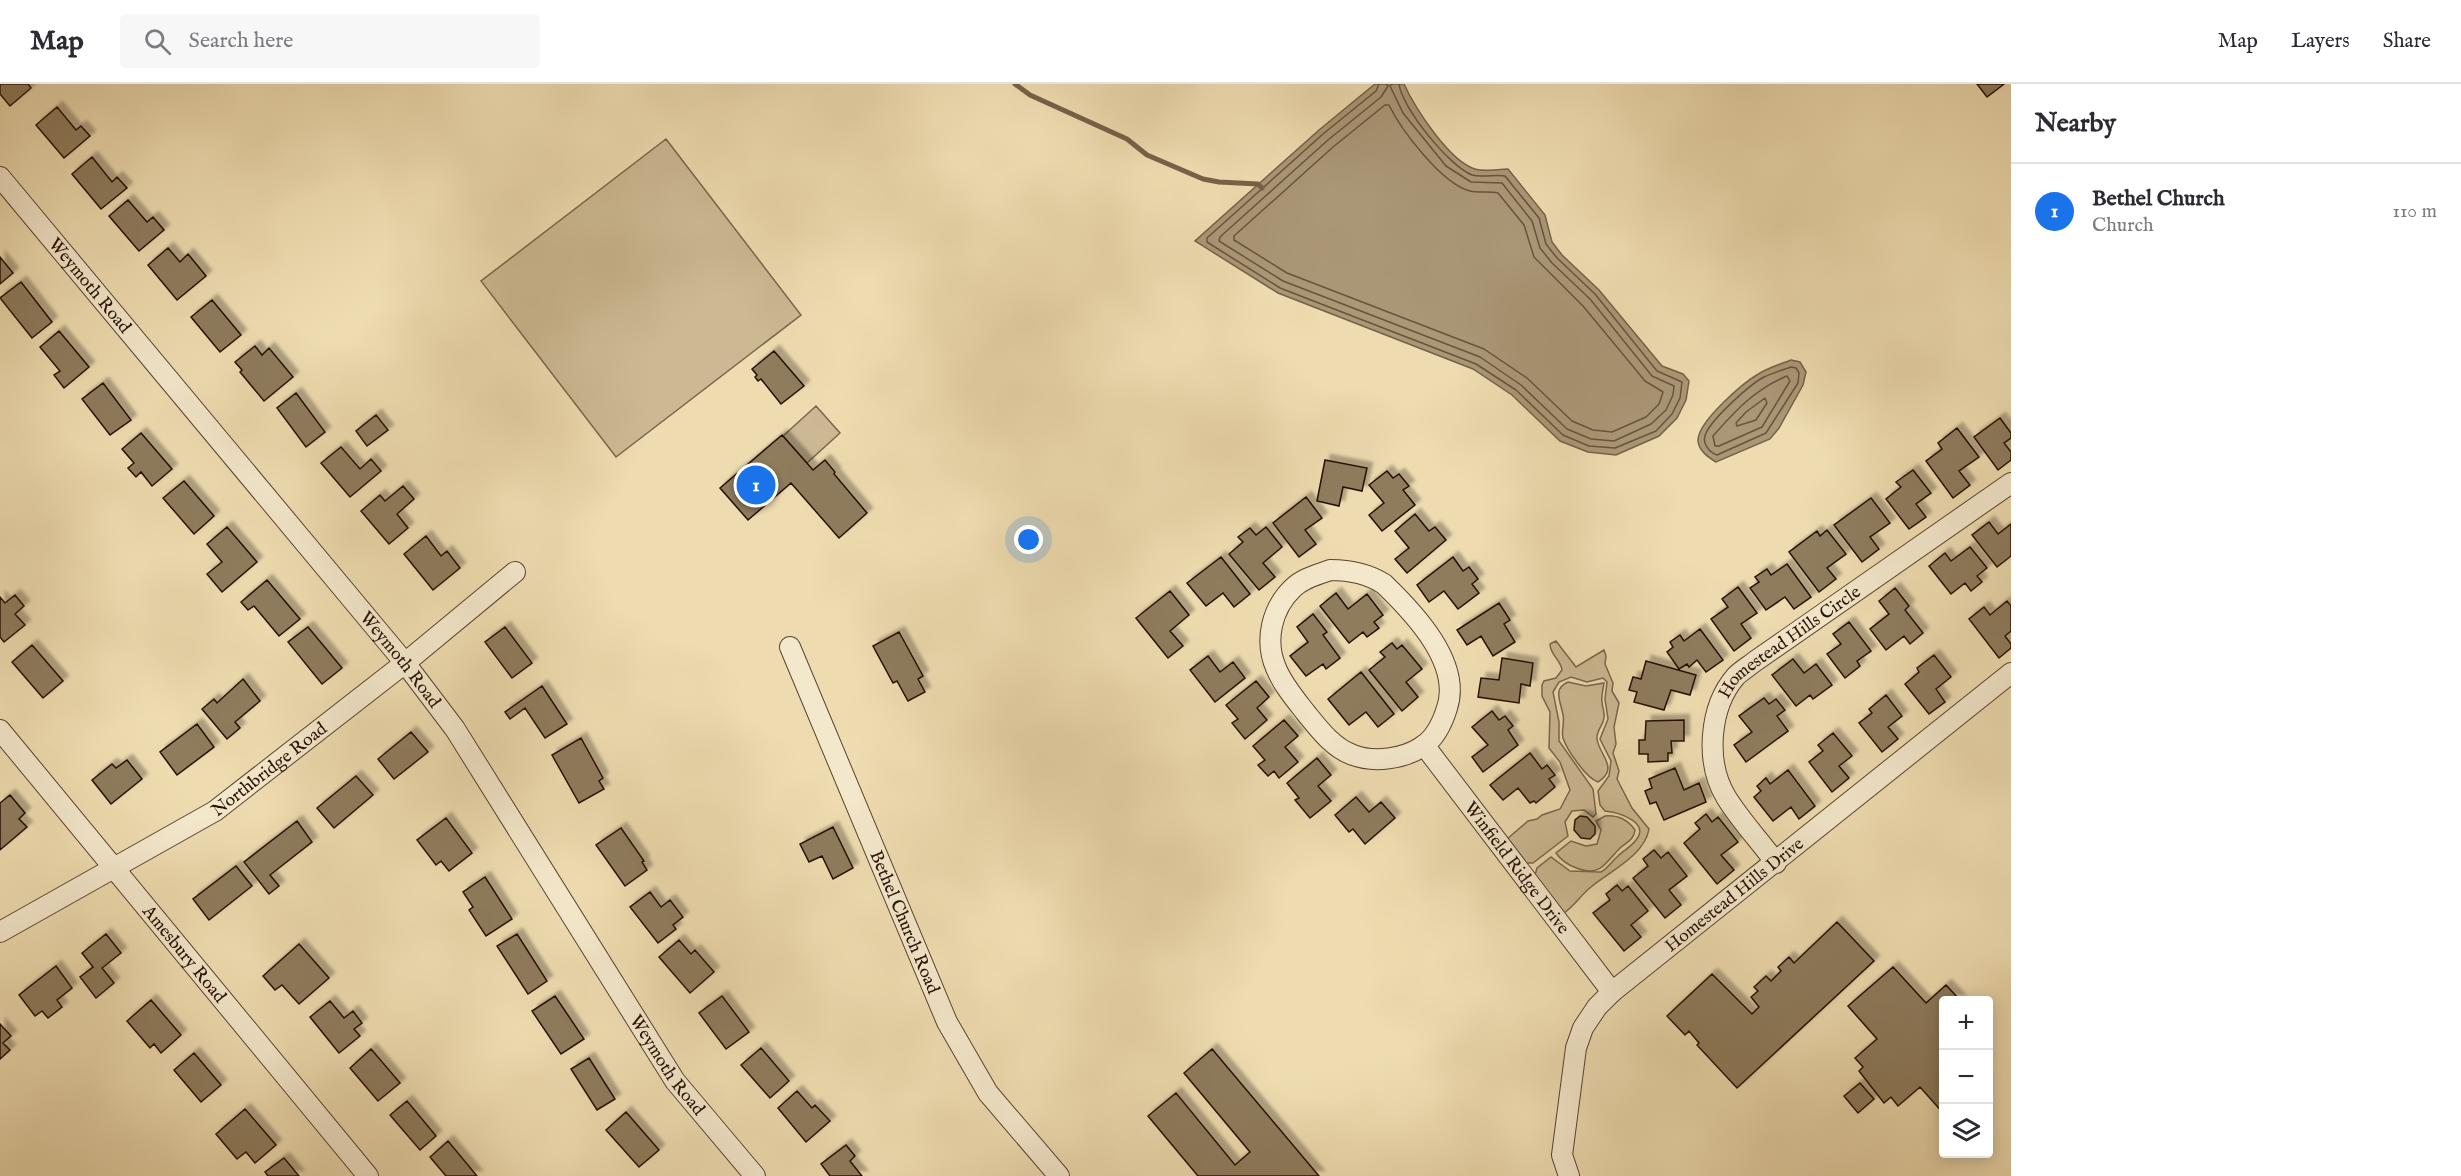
<!DOCTYPE html>
<meta charset="utf-8">
<style>
:root{--surface:#fff;--page:#f7f7f7;--text:#2b2b33;--muted:#7c7c81;--line:#e1e1e2;--accent:#1a73e8}
body{margin:0;font-family:"IM FELL English",serif;background:var(--page);color:var(--text)}
.controls{position:absolute;right:18px;bottom:18px;display:grid;overflow:hidden;border-radius:6px;box-shadow:0 3px 15px #0003}
.controls button{width:54px;height:54px;display:grid;place-items:center;padding:0;border:0;border-bottom:2px solid var(--line);background:var(--surface);color:var(--text);font:30px sans-serif}
.you{position:absolute;left:1029px;top:456px;width:21px;height:21px;margin:-15px;border:4px solid #fff;border-radius:50%;background:#1a73e8;box-shadow:0 0 0 9px #1a73e833}
.badge{display:grid;place-items:center;width:39px;height:39px;border-radius:50%;background:var(--accent);color:#fff;font-size:20px;font-weight:700}
.pin{position:absolute;translate:-50% -50%;border:3px solid #fff;box-shadow:0 2px 6px #0006}
.list{margin:0;padding:0;list-style:none}
h2{display:flex;justify-content:space-between;align-items:center;height:78px;margin:0;padding:0 24px;font-size:26px}
h2 small{font-size:20px;font-weight:400;color:var(--muted)}
.list li{display:grid;grid-template-columns:39px 1fr auto;gap:18px;align-items:center;box-sizing:border-box;height:96px;padding:0 24px;border-top:2px solid var(--line)}
.list b{display:block;font-size:22px;white-space:nowrap}
.list p{margin:0;font-size:20px;white-space:nowrap;color:var(--muted)}
.list em{font-size:20px;font-style:normal;color:var(--muted)}
.icon{flex:none;width:33px;height:33px;fill:none;stroke:currentColor;stroke-width:2;stroke-linecap:round;stroke-linejoin:round}
.map{position:relative;flex:none;width:2011px;height:1092px;overflow:hidden}
header{display:flex;align-items:center;gap:36px;box-sizing:border-box;height:84px;padding:0 30px;background:var(--surface);border-bottom:2px solid var(--line)}
header strong{font-size:28px}
nav{display:flex;gap:33px;margin-inline-start:auto;font-size:21px}
.search{width:420px;height:54px;background:var(--page);display:flex;align-items:center;gap:15px;box-sizing:border-box;padding:0 21px;border-radius:6px;color:var(--muted);font-size:22px}
main{display:flex}
aside{flex:1;background:var(--surface)}
.map>svg:first-child{display:block}
</style>
<header>
<strong>Map</strong>
<div class="search"><svg class="icon" aria-label="search" viewBox="0 0 24 24"><circle cx="10" cy="10" r="6"/><path d="M15 15l6 6"/></svg>Search here</div>
<nav><a>Map</a><a>Layers</a><a>Share</a></nav>
</header>
<main>
<div class="map">
<svg width="2011" height="1092" viewBox="0 0 2011 1092">
<defs>
<filter id="shadow"><feDropShadow dx="5.5" dy="-5.5" stdDeviation="1.5" flood-color="#0004"/></filter>
</defs>
<rect width="100%" height="100%" fill="#eedcb0"/>
<filter id="stains"><feTurbulence type="fractalNoise" baseFrequency=".00333" numOctaves="4"/><feColorMatrix values="0 0 0 0 .2 0 0 0 0 .09 0 0 0 0 .02 0 0 0 .5 -.17"/></filter>
<radialGradient id="worn" r=".72"><stop offset=".6" stop-color="#630" stop-opacity="0"/><stop offset="1" stop-color="#630" stop-opacity=".3"/></radialGradient>
<!-- green -->
<path fill="#ccb993" stroke="#7a654c" stroke-width="1.5" d="M666,55L801,231L616,373L481,197Z
M816,322L840,349L807,379L783,352Z
M1556,557L1576,583L1604,566L1606,572L1605,580L1613,599L1612,607L1619,619L1614,643L1616,660L1613,669L1619,687L1617,695L1632,724L1649,745C1645,771 1609,788 1591,803C1581,811 1575,821 1564,829L1535,791L1537,784L1551,773L1570,787L1601,788C1608,784 1612,777 1618,772C1623,767 1632,762 1636,756C1651,738 1617,728 1605,727L1600,721L1598,707L1609,692L1611,677L1600,655L1608,635L1605,615L1607,598L1603,594L1587,598L1571,593L1559,598L1553,608L1559,638V657L1593,705L1596,730L1593,733L1584,726L1572,727L1565,738L1568,752L1533,779H1526L1507,755L1528,737L1537,735L1542,731L1560,725L1570,706L1560,678L1549,664L1550,628L1542,612V601L1544,597L1556,594L1562,586C1561,576 1550,571 1550,560Z
M1568,598L1586,602L1604,599C1603,606 1601,612 1602,618C1602,623 1605,628 1604,633C1604,641 1596,646 1597,655C1599,671 1620,684 1598,698C1586,694 1567,666 1563,654C1561,647 1565,638 1563,631C1561,618 1552,605 1568,598Z
M1605,732C1618,731 1628,736 1635,746C1634,756 1627,758 1620,764C1614,770 1609,777 1603,782C1590,794 1564,781 1556,769L1571,757L1586,762L1597,760L1601,746L1596,737Z"/>
<!-- water -->
<path fill="#aa9776" stroke="#766148" stroke-width="1.5" d="M1375,0H1404C1415,24 1449,77 1475,85C1484,88 1498,85 1508,85L1545,131L1552,158L1562,171L1599,206L1662,282L1683,290L1689,297L1686,316L1677,334L1659,352L1616,371L1588,368L1560,357L1512,311L1473,285L1278,209L1195,157L1319,46Z
M1791,276L1800,278L1806,288L1803,301L1779,344L1770,355L1716,378C1708,373 1699,367 1698,357C1697,338 1744,298 1760,289C1770,283 1781,280 1791,276Z"/>
<g fill="none" stroke-linecap="round" stroke-linejoin="round">
<!-- shore -->
<path stroke="#68543d" stroke-width="1.5" d="M1379,0L1376,7L1323,50L1207,154V158L1280,204L1476,280L1516,306L1563,351L1589,362L1615,364L1656,347L1672,330L1680,314L1682,298L1657,287L1595,210L1557,174L1546,160L1539,134L1505,92C1495,90 1482,94 1472,91C1449,82 1402,24 1399,0
M1386,0L1388,2L1381,13L1328,56L1220,153L1219,157L1283,197L1480,273L1521,301L1567,345L1591,355L1614,357L1651,340L1666,326L1673,311L1674,302L1652,292L1590,215L1552,179L1540,164L1532,137L1502,99L1471,98L1446,82L1403,29L1390,2L1392,0
M1385,21H1389C1401,46 1442,100 1470,107C1479,109 1489,107 1498,109L1524,141L1534,173L1583,222L1645,297L1663,308L1659,320L1646,333L1612,348L1593,346L1572,337L1527,294L1484,265L1287,189L1234,156V152L1333,63Z
M1791,283L1796,284L1799,289L1798,299L1766,349L1717,371C1709,368 1701,359 1706,349C1713,334 1749,301 1764,293C1773,289 1782,286 1791,283Z
M1787,292L1790,297L1762,343L1719,362H1715L1713,352C1735,327 1755,305 1787,292Z
M1765,314L1767,319L1756,336L1737,342L1736,339L1746,328Z"/>
<!-- stream -->
<path stroke="#766148" stroke-width="5" d="M1015,0L1030,11L1127,55L1147,71L1203,95L1219,98L1258,100L1262,104"/>
</g>
<!-- building -->
<path fill="#8e7b5d" stroke="#271104" stroke-width="1.5" filter="url(#shadow)" d="M0,0H28L31,4L10,22L0,10Z
M1977,0H2004L1987,13Z
M57,23L76,46L81,42L90,52L64,74L36,41Z
M92,73L112,98L117,93L127,104L101,125L72,90Z
M128,116L147,138L153,133L164,146L139,167L109,132Z
M168,164L180,178L188,170L206,192L177,216L148,181Z
M0,173L13,189L0,200Z
M21,198L52,238L32,254L0,214Z
M212,216L241,251L220,268L191,233Z
M59,247L89,283L64,304L54,291L60,287L40,263Z
M255,262L262,271L269,264L293,293L264,317L240,288L242,286L235,278Z
M774,267L804,302L781,320L761,295L758,297L755,293L757,291L752,285Z
M103,299L131,336L110,351L82,315Z
M296,309L325,348L306,363L277,324Z
M376,331L388,346L367,362L356,347Z
M2000,334L2011,349V354L2004,359L2011,368V376L1998,386L1974,353Z
M1957,344L1979,373L1959,387L1970,401L1953,414L1926,377L1942,365L1938,359Z
M141,349L172,385L152,402L141,388L136,393L128,384L134,379L122,365Z
M782,351L813,386L825,376L835,388L834,390L867,429L839,454L791,399L748,436L720,404Z
M341,363L360,385L371,375L381,387L350,413L321,379Z
M1325,376L1367,384L1362,407L1343,403L1339,422L1317,417Z
M1913,386L1931,409L1916,420L1926,433L1909,445L1886,415L1901,403L1896,398Z
M1387,387L1393,394L1399,390L1409,402L1403,406L1415,421L1382,447L1369,431L1384,419L1369,401Z
M184,397L214,432L194,450L163,414Z
M403,402L414,415L397,430L408,444L389,460L361,427L380,411L385,417Z
M1306,413L1322,434L1305,446L1316,460L1299,473L1273,439Z
M1871,414L1890,439L1870,453L1879,465L1862,478L1834,441Z
M1415,430L1429,447L1435,443L1446,456L1407,489L1395,475L1409,464L1395,447Z
M1989,438L1998,450L2011,440V472L1997,483L1972,451Z
M227,443L257,478L222,508L207,490L222,478L207,460Z
M1266,443L1282,463L1263,479L1275,493L1259,506L1229,470L1243,458L1238,453L1250,444L1256,451Z
M1827,446L1846,470L1827,484L1836,495L1819,508L1789,468L1817,447L1820,452Z
M426,452L441,472L447,467L460,484L433,506L404,470Z
M1970,463L1987,484L1977,492L1982,498L1971,507L1965,499L1951,510L1929,482L1945,469L1951,477Z
M1221,473L1250,510L1234,523L1223,509L1206,522L1187,499Z
M1453,473L1463,487L1469,483L1478,495L1472,500L1479,509L1458,525L1444,507L1429,518L1417,501Z
M1787,480L1811,513L1794,525L1785,513L1766,526L1750,504L1759,498L1755,493L1767,485L1771,491Z
M267,496L300,535L279,552L254,522L248,526L241,518Z
M1738,503L1757,529L1741,540L1751,554L1734,567L1711,535L1728,523L1722,515Z
M1895,504L1909,522L1905,526L1923,549L1910,560L1904,552L1886,566L1870,545L1889,530L1879,517Z
M1170,507L1189,531L1170,547L1183,562L1168,574L1136,534Z
M1336,509L1348,525L1367,510L1383,531L1374,538L1379,544L1367,553L1363,548L1349,559L1320,522Z
M15,511L24,522L15,530L25,541L4,558L0,553V513L5,519Z
M2007,517L2011,522V547L2005,552L2011,560V564L1999,574L1969,535L1984,523L1990,531Z
M1499,519L1510,536L1504,540L1515,558L1493,572L1481,552L1467,561L1457,546Z
M1313,530L1327,548L1323,551L1340,574L1326,585L1323,580L1306,592L1290,572L1308,558L1297,543Z
M1849,538L1871,567L1857,577L1860,582L1845,594L1827,570L1841,560L1833,550Z
M308,543L342,584L322,600L288,558Z
M505,543L532,579L512,594L485,558Z
M1700,545L1723,576L1706,588L1697,576L1689,583L1687,580L1679,585L1667,568L1673,563L1670,558L1680,551L1684,557Z
M899,548L923,592L918,595L925,608L908,617L897,597L893,599L873,562Z
M1392,559L1397,565L1402,561L1422,585L1406,598L1418,613L1402,627L1369,586L1385,573L1380,568Z
M32,561L63,597L43,614L12,578Z
M1934,571L1951,593L1936,605L1945,618L1929,630L1905,600L1919,588L1917,584Z
M1208,572L1220,588L1233,578L1245,594L1215,618L1190,586Z
M1502,574L1533,579L1530,602L1521,600L1519,619L1478,613L1481,594L1499,596Z
M1793,575L1804,589L1816,580L1832,601L1813,615L1810,611L1796,622L1772,591Z
M1646,577L1696,591L1690,611L1671,606L1664,626L1634,618L1637,608L1629,606L1633,593L1641,595Z
M1361,588L1394,630L1378,643L1366,628L1349,641L1328,615Z
M243,595L260,617L235,638L240,644L227,655L202,625L214,615L217,619Z
M1256,597L1269,613L1257,624L1267,636L1245,655L1232,639L1238,635L1226,621Z
M542,602L567,640L545,654L525,624L510,635L505,628Z
M1886,611L1902,632L1888,643L1898,655L1882,668L1859,639L1872,629L1869,625Z
M1764,614L1769,620L1776,615L1785,626L1777,632L1788,647L1746,678L1734,661L1752,648L1739,632Z
M1492,627L1499,636L1505,632L1513,642L1508,646L1518,661L1483,688L1472,673L1488,661L1472,643Z
M1284,636L1298,652L1285,663L1298,678L1279,694L1274,687L1268,692L1258,681L1265,676L1253,662Z
M1684,636V657H1671L1672,669H1668V677L1648,678V670H1639V656H1645L1646,637Z
M197,640L214,663L177,691L160,668Z
M411,648L428,668L394,695L378,675Z
M1833,649L1852,672L1839,682L1849,694L1832,708L1809,678L1823,667L1818,661Z
M581,654L603,694L599,697L604,705L579,719L552,671Z
M1530,669L1542,685L1547,681L1555,691L1549,695L1555,703L1536,719L1534,717L1530,719L1518,704L1503,716L1490,701Z
M1317,674L1331,691L1318,702L1331,717L1310,734L1295,716L1299,714L1287,699Z
M127,676L142,695L111,720L92,696L112,680L116,684Z
M1675,684L1684,706L1699,699L1706,718L1664,736L1656,718L1650,720L1645,707L1652,704L1649,695Z
M1788,686L1815,722L1799,735L1791,723L1773,737L1754,713L1761,707L1757,702L1766,694L1770,700Z
M356,692L373,711L334,744L317,724Z
M10,711L25,729L19,735L27,743L0,766V719Z
M1356,713L1369,728L1381,718L1395,734L1365,760L1353,745L1349,748L1335,731Z
M1706,730L1712,738L1718,733L1738,758L1721,771L1734,786L1717,800L1684,759L1700,745L1695,739Z
M1580,732L1587,733L1595,742V750L1590,755L1581,754L1574,746L1575,736Z
M446,734L472,769L449,787L441,777L436,781L417,756Z
M297,737L312,758L270,791L279,802L269,810L244,778Z
M833,743L853,784L833,795L822,772L809,778L800,760Z
M621,744L644,777L642,778L647,786L625,802L596,761Z
M1654,766L1661,774L1668,768L1687,792L1669,806L1681,821L1665,834L1633,794L1648,782L1643,775Z
M236,782L252,802L209,836L193,815Z
M485,793L512,835L486,852L469,826L473,823L463,808Z
M1617,801L1622,807L1628,802L1648,827L1631,841L1641,853L1624,867L1593,829L1610,816L1606,810Z
M650,808L661,823L670,816L683,833L673,841L676,845L658,859L630,823Z
M1837,838L1874,877L1737,1004L1697,961L1699,959L1689,947L1685,951L1667,932L1712,890L1752,930L1759,923L1751,913L1758,907L1754,903L1766,892L1771,897L1781,887L1778,883L1789,873L1794,879Z
M106,850L121,869L102,884L114,899L96,914L80,893L93,883L82,869Z
M517,850L547,897L528,910L497,862Z
M679,856L691,870L695,866L714,888L690,909L659,873Z
M299,860L329,894L299,920L282,901L275,906L263,892Z
M56,882L72,904L57,916L62,923L48,934L42,927L35,932L19,911Z
M1893,883L1926,919L1946,901L1960,916H1944V1030L1920,1003L1898,1022L1891,1013L1884,1019L1859,987L1863,983L1855,974L1877,955L1848,922Z
M555,912L584,955L561,970L532,927Z
M722,912L749,948L726,965L699,929Z
M151,916L181,951L161,969L154,960L150,964L127,937Z
M330,917L344,934L353,927L362,939L354,945L360,952L339,969L310,933Z
M0,940L11,952L3,959L10,966L0,975Z
M761,964L789,997L770,1014L741,981Z
M371,965L400,999L378,1017L350,984Z
M1212,965L1319,1092H1198L1148,1032L1176,1009L1235,1081L1250,1068L1184,989Z
M194,969L221,1001L201,1018L174,986Z
M589,974L615,1015L597,1026L571,985Z
M1860,999L1874,1015L1858,1029L1844,1012Z
M797,1007L812,1024L815,1021L830,1037L806,1058L778,1024Z
M407,1017L436,1052L420,1066L390,1031Z
M245,1025L276,1061L255,1079L246,1068L237,1075L216,1050Z
M626,1028L659,1066L639,1083L606,1046Z
M448,1057L477,1092H446L430,1073Z
M846,1061L855,1072L850,1077L862,1092H830L821,1080Z
M284,1074L299,1092H268L265,1088Z"/>
<g fill="none" stroke-linecap="round" stroke-linejoin="round">
<!-- street casing -->
<g stroke="#59442f" stroke-width="22">
<g id="street">
<path id="s1" d="M0,93L405,579L455,645L675,997L755,1092"/>
<path d="M1330,486C1350,486 1367,489 1384,500C1414,529 1462,579 1447,624C1443,637 1435,654 1423,662C1404,675 1374,679 1353,671C1333,664 1319,645 1306,629C1295,615 1283,601 1276,584C1264,556 1272,524 1293,504C1303,494 1317,491 1330,486Z"/>
<path id="s2" d="M790,563L947,938L988,1009L1059,1092"/>
<path id="s3" d="M0,646L368,1092"/>
<path id="s4" d="M1424,661L1612,908"/>
<path id="s5" d="M1776,779C1760,757 1740,736 1726,713C1705,678 1709,623 1736,592C1741,587 1749,582 1754,578L2011,399"/>
<path id="s6" d="M0,848L215,727L405,579L515,488"/>
<path id="s7" d="M1569,1092L1562,1071L1576,964L1583,944L1597,923L1612,908L2011,589"/>
</g>
</g>
<!-- street -->
<use href="#street" stroke="#f4e8cc" stroke-width="20"/>
</g>
<g text-anchor="middle" stroke-width="4.5" stroke-linejoin="round" paint-order="stroke">
<!-- street labels -->
<g font-size="18" fill="#271104" stroke="#f4e8cc">
<text dy="6" stroke="none"><textPath href="#s1" startOffset="141">Weymoth Road</textPath></text>
<text dy="6" stroke="none"><textPath href="#s5" startOffset="274">Homestead Hills Circle</textPath></text>
<text dy="6" stroke="none"><textPath href="#s1" startOffset="627">Weymoth Road</textPath></text>
<text dy="6" stroke="none"><textPath href="#s6" startOffset="315">Northbridge Road</textPath></text>
<text dy="6" stroke="none"><textPath href="#s4" startOffset="154">Winfield Ridge Drive</textPath></text>
<text dy="6" stroke="none"><textPath href="#s7" startOffset="354">Homestead Hills Drive</textPath></text>
<text dy="6" stroke="none"><textPath href="#s2" startOffset="298">Bethel Church Road</textPath></text>
<text dy="6" stroke="none"><textPath href="#s3" startOffset="290">Amesbury Road</textPath></text>
<text dy="6" stroke="none"><textPath href="#s1" startOffset="1113">Weymoth Road</textPath></text>
</g>
</g>
<rect width="100%" height="100%" filter="url(#stains)"/>
<rect width="100%" height="100%" fill="url(#worn)"/>
</svg>
<div class="controls">
<button>+</button>
<button>−</button>
<button><svg class="icon" aria-label="layers" viewBox="0 0 24 24"><path d="M12 4l9 5-9 5-9-5zM3 14l9 5 9-5"/></svg></button>
</div>
<div class="you"></div>
<div class="pin badge" style="left:756px;top:401px">1</div>
</div>
<aside>
<h2>Nearby<small></small></h2>
<ul class="list">
<li><span class="badge">1</span><div><b>Bethel Church</b><p>Church</p></div><em>110 m</em></li>
</ul>
</aside>
</main>
